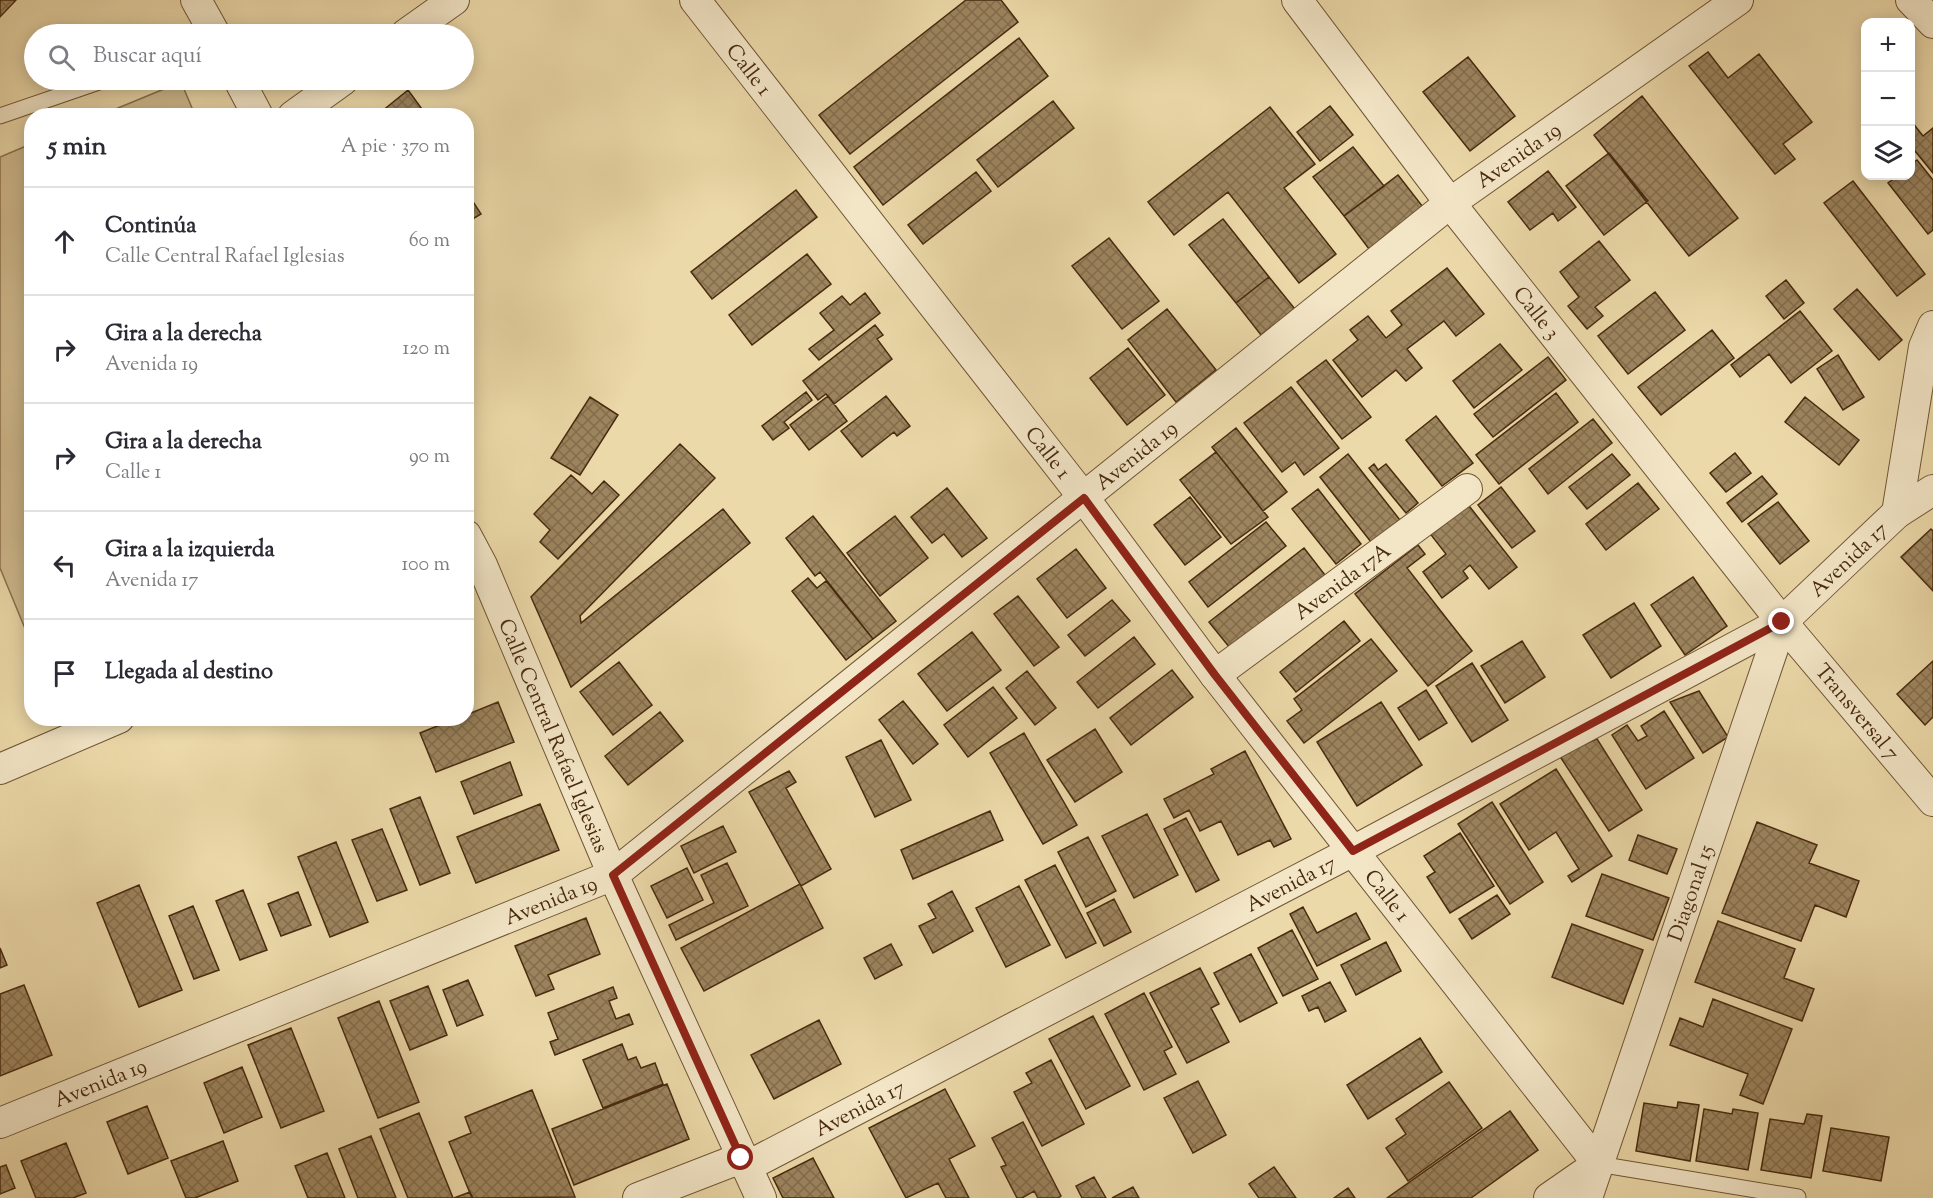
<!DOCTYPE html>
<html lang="es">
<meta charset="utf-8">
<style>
:root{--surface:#fff;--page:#f2f2f3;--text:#2b2b33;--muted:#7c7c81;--line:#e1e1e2}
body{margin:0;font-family:"Sorts Mill Goudy",serif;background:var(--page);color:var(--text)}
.controls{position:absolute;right:18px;top:18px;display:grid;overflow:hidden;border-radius:12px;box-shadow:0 3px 15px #0003}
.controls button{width:54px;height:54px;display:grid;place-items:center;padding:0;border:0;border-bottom:2px solid var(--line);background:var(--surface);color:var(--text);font:30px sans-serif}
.stop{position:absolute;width:18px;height:18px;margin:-14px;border:4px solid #8f2418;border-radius:50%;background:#fff}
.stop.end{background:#8f2418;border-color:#fff;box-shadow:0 2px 6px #0008}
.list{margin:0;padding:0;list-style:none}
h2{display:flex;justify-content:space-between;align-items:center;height:78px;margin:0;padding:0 24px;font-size:26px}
h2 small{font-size:20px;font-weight:400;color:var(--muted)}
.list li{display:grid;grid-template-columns:39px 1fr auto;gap:18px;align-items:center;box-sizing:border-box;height:108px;padding:0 24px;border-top:2px solid var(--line)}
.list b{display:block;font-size:22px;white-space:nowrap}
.list p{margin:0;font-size:20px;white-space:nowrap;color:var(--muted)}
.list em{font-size:20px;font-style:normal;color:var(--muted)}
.icon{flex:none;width:33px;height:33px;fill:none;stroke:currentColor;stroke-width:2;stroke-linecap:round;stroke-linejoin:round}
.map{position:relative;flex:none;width:1933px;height:1198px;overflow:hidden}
.search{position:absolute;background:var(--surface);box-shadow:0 3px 15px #0003;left:24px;top:24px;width:450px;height:66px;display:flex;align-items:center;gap:15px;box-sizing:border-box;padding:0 21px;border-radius:33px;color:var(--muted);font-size:22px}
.panel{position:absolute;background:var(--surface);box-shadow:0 3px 15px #0003;left:24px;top:108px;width:450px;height:618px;border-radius:24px}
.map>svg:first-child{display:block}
</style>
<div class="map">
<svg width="1933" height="1198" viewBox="0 0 1933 1198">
<defs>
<pattern id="building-cross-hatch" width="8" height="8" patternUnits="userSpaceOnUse" patternTransform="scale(1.5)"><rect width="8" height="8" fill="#9d855f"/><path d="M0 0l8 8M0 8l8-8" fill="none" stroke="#826d4d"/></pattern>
</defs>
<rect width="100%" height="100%" fill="#ecd9a9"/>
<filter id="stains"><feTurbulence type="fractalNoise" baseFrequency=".00333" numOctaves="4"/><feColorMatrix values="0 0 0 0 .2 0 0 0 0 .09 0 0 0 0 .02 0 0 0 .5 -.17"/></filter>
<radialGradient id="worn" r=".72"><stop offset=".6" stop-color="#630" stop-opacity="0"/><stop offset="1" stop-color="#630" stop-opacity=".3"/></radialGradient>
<!-- pitch -->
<path fill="#d0bb8f" stroke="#8c724f" stroke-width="1.5" d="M181,82L195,115H101Z
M31,144V643L0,568V157Z"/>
<!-- building -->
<path fill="url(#building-cross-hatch)" stroke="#482a0f" stroke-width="1.5" d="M0,0H16L0,17Z
M966,0H1001L1018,22L850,154L819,115Z
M1019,38L1048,76L883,205L854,167Z
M1708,52L1728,78L1759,54L1812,122L1783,144L1795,159L1775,174L1689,66Z
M1468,57L1515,116L1470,151L1423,92Z
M408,90L427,116H376Z
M1642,96L1738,218L1689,256L1594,135Z
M1053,101L1074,128L998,187L977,160Z
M1330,106L1353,135L1320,161L1297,132Z
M1270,107L1315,164L1284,188L1336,254L1299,283L1228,192L1174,235L1148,202Z
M1912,122L1923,136L1933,128V173L1910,145L1913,140L1910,137V123Z
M1353,147L1384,186L1344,216L1313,177Z
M1609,153L1648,201L1604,235L1566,186Z
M1917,160L1933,180V230L1928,234L1888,183L1898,176H1910V165Z
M1548,171L1576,207L1558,221L1553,213L1530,230L1508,202Z
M976,172L991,191L923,244L908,225Z
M1398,175L1423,207L1369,249L1344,216Z
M1853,181L1925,274L1897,296L1824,203Z
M796,190L817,217L712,299L691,272Z
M466,191L481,214L466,223Z
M1223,219L1269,277L1236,303L1189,245Z
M1109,238L1159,301L1122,329L1072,266Z
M1599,241L1630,280L1595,307L1603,316L1587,329L1568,306L1579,297L1560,272Z
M807,254L831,284L752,345L729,315Z
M1447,268L1484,314L1456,336L1444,321L1407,349L1422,368L1406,381L1396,370L1362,397L1333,360L1358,340L1350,330L1368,316L1386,338L1402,325L1391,311Z
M1269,277L1295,309L1261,335L1236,303Z
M1786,280L1804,303L1784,319L1766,296Z
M1857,289L1902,340L1879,360L1834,309Z
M1655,292L1685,330L1628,374L1598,336Z
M865,293L880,313L819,360L809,349L834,330L820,313L842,296L850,305Z
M1167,309L1216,370L1176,402L1128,340Z
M1800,311L1832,351L1791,383L1769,354L1740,377L1731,365Z
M875,325L883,335L877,339L892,359L834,404L826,394L818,400L803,381Z
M1712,330L1734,358L1661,415L1638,387Z
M1500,344L1522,370L1474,408L1453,381Z
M1128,348L1165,395L1127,425L1090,378Z
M1838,355L1864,397L1843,410L1817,369Z
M1548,357L1566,380L1493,437L1474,414Z
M1326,360L1371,417L1342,439L1297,382Z
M1291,387L1339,448L1304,475L1295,462L1282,472L1244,423Z
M806,392L812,400L784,422L789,428L773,440L762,426Z
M1556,393L1578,422L1499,484L1476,455Z
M828,396L847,421L809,450L790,425Z
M886,396L910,426L897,436L894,432L862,457L841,431Z
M590,397L618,415L580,475L551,458Z
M1805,397L1859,440L1839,465L1785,422Z
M1436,416L1473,463L1442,486L1406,440Z
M1593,419L1612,443L1548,494L1529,469Z
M1236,428L1287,492L1263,511L1212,447Z
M680,444L715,478L580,616L581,623L723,509L750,543L571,687L531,597Z
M1216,452L1268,517L1231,544L1180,480Z
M1735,453L1751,473L1726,492L1710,473Z
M1348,454L1400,520L1371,542L1320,477Z
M1612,454L1630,475L1587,509L1569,487Z
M1374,464L1378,470L1386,464L1418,503L1406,513L1369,468Z
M571,475L592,494L604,481L619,495L558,559L540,542L550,530L534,514Z
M1762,476L1777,494L1742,522L1727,503Z
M1638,483L1659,509L1606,550L1586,524Z
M1501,487L1535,531L1512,548L1478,505Z
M947,488L987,538L962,557L944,534L932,543L911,517Z
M1318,489L1361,544L1336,564L1292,509Z
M1190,497L1221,537L1185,565L1154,525Z
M1466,502L1517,567L1489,589L1470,565L1463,571L1468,578L1442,598L1423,572L1446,554L1428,531Z
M1778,502L1809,541L1780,564L1748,524Z
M813,516L896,621L873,639L820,572L815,576L786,538Z
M895,516L928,558L880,596L847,553Z
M1266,522L1286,546L1208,607L1189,582Z
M1931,529L1933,531V591L1901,557Z
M1418,545L1425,554L1407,568L1472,651L1428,686L1355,594Z
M1304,548L1325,575L1230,648L1209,622Z
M1076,549L1106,588L1067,618L1037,579Z
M1693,577L1727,626L1685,655L1651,605Z
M808,578L817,588L826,581L873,639L846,660L792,591Z
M1018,596L1059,647L1034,666L994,614Z
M1112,600L1130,621L1085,656L1068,635Z
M1634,603L1661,646L1611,678L1583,635Z
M1344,621L1360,641L1296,692L1280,672Z
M972,632L1001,670L947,711L918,674Z
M1134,637L1155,664L1098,708L1077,682Z
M1371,639L1397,671L1304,743L1287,721L1302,710L1294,699Z
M1522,641L1545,677L1505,703L1481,666Z
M1933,661V717L1925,725L1897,694Z
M619,662L652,705L613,735L580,692Z
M1472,663L1508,720L1472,742L1436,686Z
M1172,670L1193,697L1131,745L1110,718Z
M1027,671L1056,708L1035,725L1006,688Z
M993,687L1017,718L968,757L944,725Z
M1426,690L1447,723L1419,740L1398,708Z
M1699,691L1728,737L1703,753L1670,702Z
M903,701L938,744L913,764L879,720Z
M498,702L514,742L436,772L420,733L457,718H466V715Z
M1381,702L1422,765L1357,806L1317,742Z
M1664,711L1694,758L1646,789L1612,735L1627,725L1638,741L1647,736L1641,726Z
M660,712L683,741L628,785L605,756Z
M1095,729L1122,772L1075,802L1047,760Z
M1024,733L1077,825L1043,844L990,753Z
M1597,739L1642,810L1609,831L1559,755Z
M881,740L911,800L875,817L846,757Z
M1245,751L1291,839L1274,847L1270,840L1238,855L1221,821L1200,831L1189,810L1174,818L1164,799L1214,774L1211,769Z
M510,762L522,795L474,814L461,782Z
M1556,769L1612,856L1572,882L1568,876L1579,869L1556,832L1529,850L1500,804Z
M789,771L796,782L786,788L831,869L801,886L749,792Z
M420,797L450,873L420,885L390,809Z
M1492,802L1543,882L1510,904L1458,824Z
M540,804L559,850L476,883L457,837Z
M990,811L1003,840L913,879L901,850Z
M1147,814L1178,875L1134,898L1102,836Z
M1186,818L1219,880L1196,892L1164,829Z
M1757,822L1817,845L1809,863L1859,881L1846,917L1815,905L1801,941L1722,913Z
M723,826L736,852L694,873L681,846Z
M382,829L407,890L377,901L352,840Z
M1460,833L1494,886L1450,913L1427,877L1435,872L1424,856Z
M1638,835L1677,849L1667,874L1629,860Z
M1088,837L1116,891L1086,907L1058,852Z
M336,842L368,922L330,937L298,857Z
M727,863L748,906L676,940L669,925L714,903L701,875Z
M1055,865L1096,943L1066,958L1025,880Z
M687,868L703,900L667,918L651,886Z
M1602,874L1669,898L1653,940L1586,916Z
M800,884L823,928L704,991L681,948Z
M139,885L182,990L139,1007L97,903Z
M1019,886L1050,945L1006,967L976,908Z
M243,890L267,950L240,960L216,901Z
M952,891L973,931L933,953L919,926L936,918L928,904Z
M298,892L311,925L281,936L268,904Z
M1497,895L1510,914L1472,939L1459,919Z
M1114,899L1131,932L1104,946L1087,913Z
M193,906L219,970L194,979L169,916Z
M1303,907L1317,933L1356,913L1370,939L1317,966L1290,914Z
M586,918L600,954L548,975L554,989L536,996L515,946Z
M1718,921L1795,949L1784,978L1814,989L1802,1021L1695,982Z
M1572,924L1643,950L1623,1004L1552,977Z
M1292,930L1318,979L1283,996L1258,948Z
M1386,942L1401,971L1356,995L1341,965Z
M891,944L902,965L875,979L864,958Z
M0,948L7,965L0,968Z
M1251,954L1277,1003L1240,1022L1214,973Z
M1200,968L1219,1004L1211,1008L1229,1042L1187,1063L1150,993Z
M468,980L483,1015L457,1026L443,990Z
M1330,982L1346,1011L1325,1022L1318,1007L1309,1011L1302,996Z
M24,985L52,1055L0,1076V994Z
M428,986L447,1035L410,1050L390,1001Z
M613,987L617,998L609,1001L616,1019L629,1014L633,1024L555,1055L550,1042L558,1039L548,1013Z
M1144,993L1172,1047L1164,1051L1176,1074L1144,1090L1105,1014Z
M1713,999L1792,1029L1763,1104L1740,1095L1748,1074L1670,1045L1680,1018L1703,1027Z
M379,1001L419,1102L378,1118L338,1018Z
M1093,1016L1130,1086L1086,1109L1049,1039Z
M819,1020L841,1064L774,1099L751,1055Z
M291,1028L324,1111L281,1128L248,1045Z
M1420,1038L1442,1072L1368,1119L1347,1085Z
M622,1044L628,1060L636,1057L641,1068L655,1063L663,1084L603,1108L583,1060Z
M1051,1060L1084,1124L1042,1146L1014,1092L1032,1083L1026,1073Z
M242,1067L262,1117L224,1133L204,1083Z
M1198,1081L1226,1135L1193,1153L1164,1098Z
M1449,1082L1482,1128L1408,1181L1386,1148L1406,1134L1396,1119Z
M667,1084L689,1139L574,1185L552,1129Z
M945,1089L975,1146L949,1159L969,1198H946L938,1183L906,1198L869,1128Z
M532,1090L575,1197L472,1198L449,1142L471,1133L465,1117Z
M1678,1102L1699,1105L1690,1161L1636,1151L1644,1103L1677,1108Z
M147,1106L168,1158L128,1174L107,1122Z
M1704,1109L1732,1114L1733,1109L1758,1113L1748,1170L1696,1161Z
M1510,1111L1538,1150L1471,1198H1387Z
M419,1113L453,1198H408L380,1129Z
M1807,1114L1822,1116L1811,1178L1761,1170L1770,1119L1804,1124Z
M1023,1122L1061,1196L1058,1198H1038L1034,1191L1022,1198H1017L1001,1167L1006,1165L992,1138Z
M1831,1128L1889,1137L1881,1181L1823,1171Z
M371,1136L396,1198H358L339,1149Z
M223,1141L238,1181L195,1198H186L171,1161Z
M66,1143L86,1193L73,1198H36L21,1161Z
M327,1153L345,1198H308L295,1166Z
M813,1158L834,1198H783L773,1178Z
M6,1165L15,1188L0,1194V1167Z
M1274,1167L1296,1198H1259L1249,1184Z
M1094,1177L1106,1198H1082L1076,1186Z
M1133,1187L1139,1198H1112Z
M1348,1188L1355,1198H1334Z
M470,1192L473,1198H454Z"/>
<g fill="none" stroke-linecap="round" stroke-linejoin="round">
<!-- lane casing -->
<g stroke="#715636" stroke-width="17">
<path id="lane" d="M0,116L105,80
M1598,1164L1798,1197"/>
</g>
<!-- street casing -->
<g stroke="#715636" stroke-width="32">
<g id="street">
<path d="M196,0L215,34"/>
<path id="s1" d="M695,0L1084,498L1215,675L1598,1164"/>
<path id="s2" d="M1297,0L1450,203L1782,622L1933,801"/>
<path d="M1911,0L1933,23"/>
<path d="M406,34L454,0"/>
<path d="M239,80L258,116"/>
<path d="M293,116L343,80"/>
<path d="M1897,513L1924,347L1933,326"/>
<path id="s3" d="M466,535L482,565L613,875L761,1198"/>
<path id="s4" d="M1215,675L1467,489"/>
<path d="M0,769L119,718"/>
<path id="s5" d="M0,1123L613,875L1450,203L1738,0"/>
<path id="s6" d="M746,1167L1353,851L1782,622L1897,513L1933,490"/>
<path d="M638,1198L741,1158"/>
<path d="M1549,1198L1598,1164"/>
<path id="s7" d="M1587,1198L1782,622"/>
</g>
</g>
<!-- lane -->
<use href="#lane" stroke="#f3e6c7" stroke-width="15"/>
<!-- street -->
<use href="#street" stroke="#f3e6c7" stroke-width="30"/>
</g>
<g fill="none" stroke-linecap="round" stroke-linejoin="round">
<!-- route -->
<path stroke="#8f2418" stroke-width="8" d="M741,1158L613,875L1084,498L1215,675L1353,851L1782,622"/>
</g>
<g text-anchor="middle" stroke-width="5" stroke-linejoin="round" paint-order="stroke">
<!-- street labels -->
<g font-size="21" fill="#482a0f" stroke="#f3e6c7">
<text dy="7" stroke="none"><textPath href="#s1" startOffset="88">Calle 1</textPath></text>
<text dy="7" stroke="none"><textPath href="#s5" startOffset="1818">Avenida 19</textPath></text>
<text dy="7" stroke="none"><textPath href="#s2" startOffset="394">Calle 3</textPath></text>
<text dy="7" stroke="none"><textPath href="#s1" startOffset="574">Calle 1</textPath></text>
<text dy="7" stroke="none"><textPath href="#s5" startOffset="1332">Avenida 19</textPath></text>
<text dy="7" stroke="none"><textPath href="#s6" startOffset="1262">Avenida 17</textPath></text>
<text dy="7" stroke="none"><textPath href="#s4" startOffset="158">Avenida 17A</textPath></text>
<text dy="7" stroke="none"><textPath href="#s2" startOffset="906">Transversal 7</textPath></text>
<text dy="7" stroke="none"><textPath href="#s3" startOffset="219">Calle Central Rafael Iglesias</textPath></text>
<text dy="7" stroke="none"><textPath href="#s6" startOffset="614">Avenida 17</textPath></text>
<text dy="7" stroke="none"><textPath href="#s7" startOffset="322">Diagonal 15</textPath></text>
<text dy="7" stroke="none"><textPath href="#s1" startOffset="1132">Calle 1</textPath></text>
<text dy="7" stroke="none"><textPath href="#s5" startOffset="594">Avenida 19</textPath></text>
<text dy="7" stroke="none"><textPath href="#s5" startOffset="108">Avenida 19</textPath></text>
<text dy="7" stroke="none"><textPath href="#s6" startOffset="128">Avenida 17</textPath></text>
</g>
</g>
<rect width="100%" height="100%" filter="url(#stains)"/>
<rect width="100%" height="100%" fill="url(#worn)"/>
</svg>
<div class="controls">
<button>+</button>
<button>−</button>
<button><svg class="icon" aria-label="layers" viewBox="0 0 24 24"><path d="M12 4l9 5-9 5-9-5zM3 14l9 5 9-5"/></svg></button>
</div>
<div class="stop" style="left:741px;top:1158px"></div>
<div class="stop end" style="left:1782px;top:622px"></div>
<div class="search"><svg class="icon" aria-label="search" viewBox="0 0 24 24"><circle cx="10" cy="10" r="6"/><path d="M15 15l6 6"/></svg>Buscar aquí</div>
<section class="panel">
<h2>5 min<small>A pie · 370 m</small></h2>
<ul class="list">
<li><svg class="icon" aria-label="ahead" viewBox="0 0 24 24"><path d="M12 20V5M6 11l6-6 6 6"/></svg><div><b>Continúa</b><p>Calle Central Rafael Iglesias</p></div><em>60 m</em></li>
<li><svg class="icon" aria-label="right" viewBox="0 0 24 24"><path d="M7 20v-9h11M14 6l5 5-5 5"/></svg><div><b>Gira a la derecha</b><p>Avenida 19</p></div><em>120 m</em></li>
<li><svg class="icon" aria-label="right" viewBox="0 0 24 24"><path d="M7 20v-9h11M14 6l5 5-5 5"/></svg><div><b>Gira a la derecha</b><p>Calle 1</p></div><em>90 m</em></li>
<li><svg class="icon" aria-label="left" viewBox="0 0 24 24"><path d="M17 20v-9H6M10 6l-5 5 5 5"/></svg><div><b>Gira a la izquierda</b><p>Avenida 17</p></div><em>100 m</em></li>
<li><svg class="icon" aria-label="arrive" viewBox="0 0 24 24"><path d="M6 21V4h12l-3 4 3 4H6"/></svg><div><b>Llegada al destino</b></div></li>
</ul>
</section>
</div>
